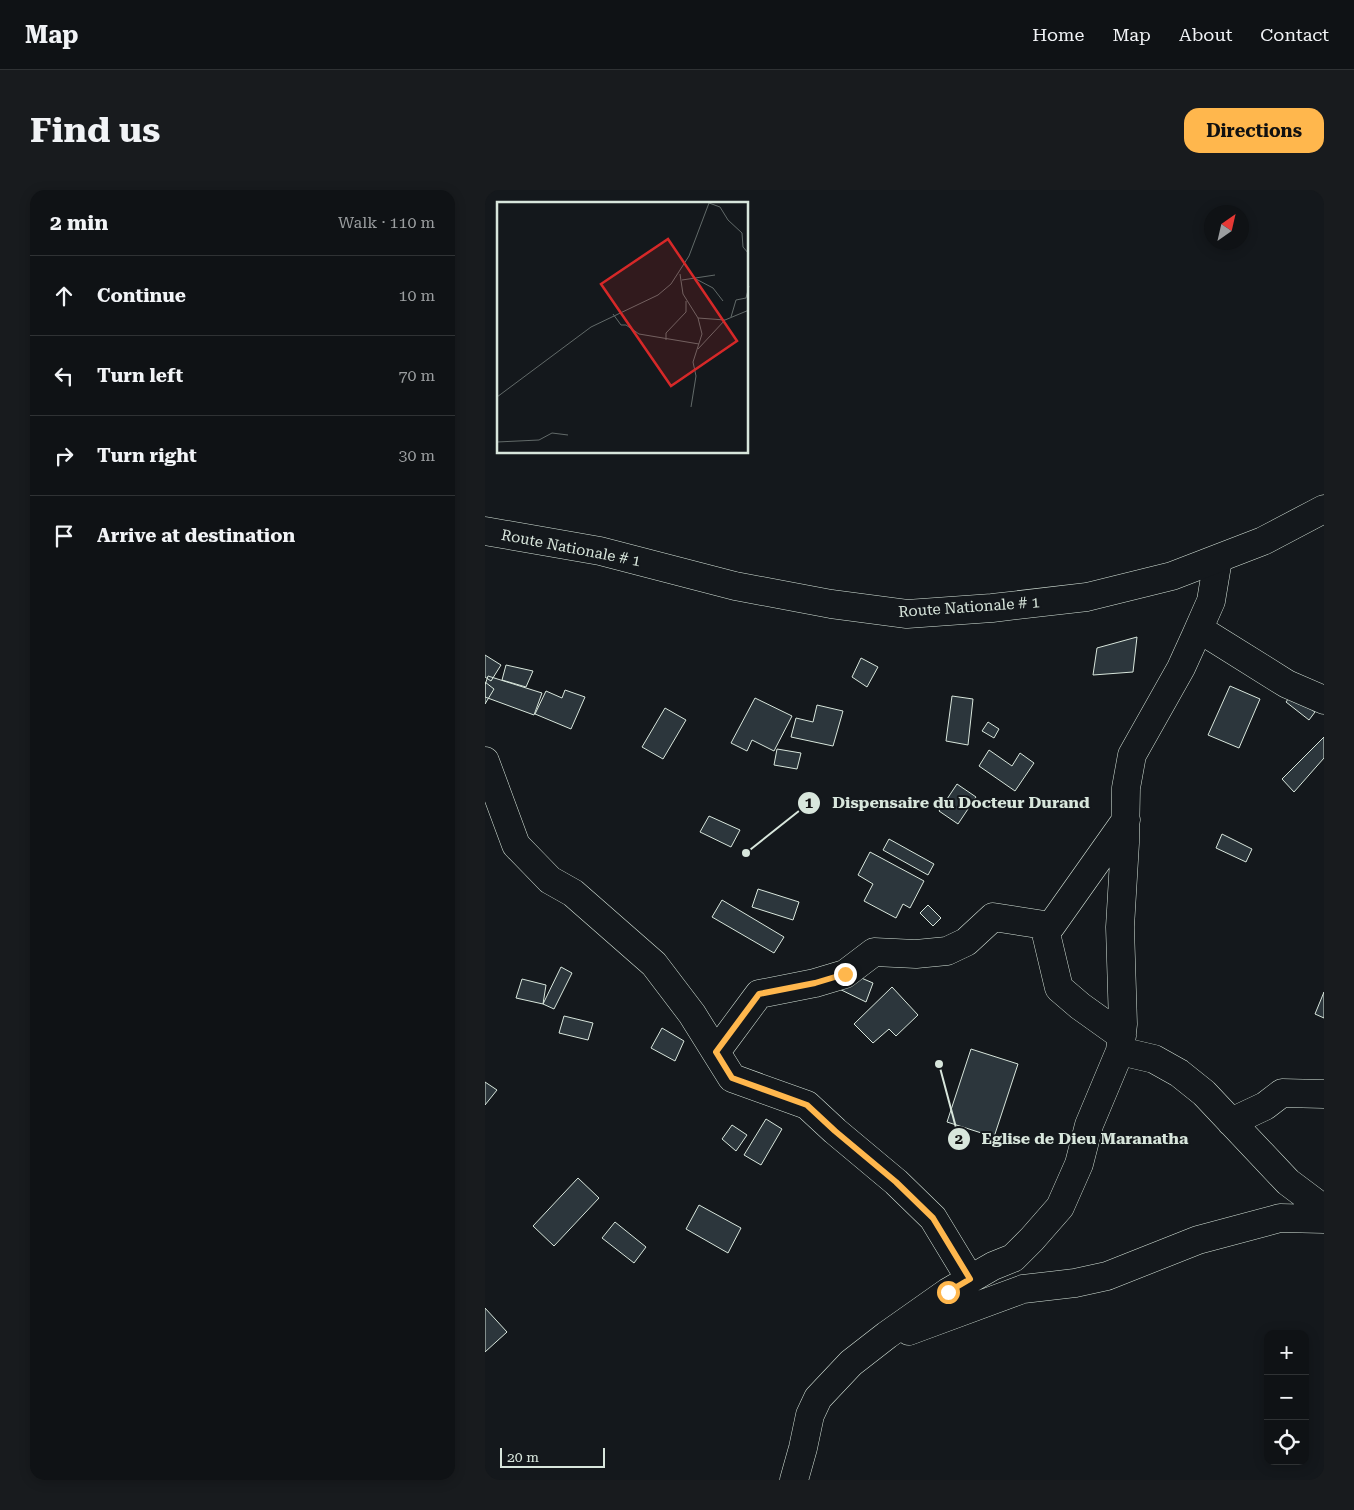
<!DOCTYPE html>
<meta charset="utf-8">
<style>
:root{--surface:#0f1215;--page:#181b1e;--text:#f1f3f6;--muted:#9b9ea0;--line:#2f3234;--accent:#ffb74d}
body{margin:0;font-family:"Roboto Serif",serif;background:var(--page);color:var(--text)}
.controls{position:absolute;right:15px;bottom:15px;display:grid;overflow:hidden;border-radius:10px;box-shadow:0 2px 12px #0003}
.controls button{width:45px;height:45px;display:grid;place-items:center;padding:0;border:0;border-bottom:1px solid var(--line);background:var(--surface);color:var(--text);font:25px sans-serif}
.compass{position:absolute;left:719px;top:15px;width:45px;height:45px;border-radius:50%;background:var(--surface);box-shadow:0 2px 12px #0003;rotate:34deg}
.scale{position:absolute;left:15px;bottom:12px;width:105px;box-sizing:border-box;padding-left:5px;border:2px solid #d8e6dc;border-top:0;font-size:14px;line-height:18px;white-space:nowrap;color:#d8e6dc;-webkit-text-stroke:4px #14181c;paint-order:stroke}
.stop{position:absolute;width:15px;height:15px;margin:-11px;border:4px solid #ffb74d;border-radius:50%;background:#fff}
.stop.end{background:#ffb74d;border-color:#fff;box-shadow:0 1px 5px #0008}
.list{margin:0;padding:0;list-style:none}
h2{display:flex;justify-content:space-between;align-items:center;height:65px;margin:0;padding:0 20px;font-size:21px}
h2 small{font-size:16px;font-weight:400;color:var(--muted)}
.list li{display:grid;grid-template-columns:32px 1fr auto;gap:15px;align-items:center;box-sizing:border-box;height:80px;padding:0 20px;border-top:1px solid var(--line)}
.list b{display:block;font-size:19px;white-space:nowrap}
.list em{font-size:16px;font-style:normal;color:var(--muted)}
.icon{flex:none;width:28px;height:28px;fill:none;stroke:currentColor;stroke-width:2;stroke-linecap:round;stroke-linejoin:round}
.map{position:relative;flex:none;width:839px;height:1290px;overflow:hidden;border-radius:15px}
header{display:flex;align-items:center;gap:30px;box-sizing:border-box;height:70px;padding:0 25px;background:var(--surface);border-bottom:1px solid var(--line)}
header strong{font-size:24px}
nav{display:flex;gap:28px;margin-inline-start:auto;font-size:18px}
.intro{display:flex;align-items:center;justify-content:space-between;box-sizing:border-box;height:120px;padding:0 30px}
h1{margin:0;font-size:35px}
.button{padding:12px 22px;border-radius:15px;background:var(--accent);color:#111;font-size:18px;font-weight:700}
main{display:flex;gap:30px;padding:0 30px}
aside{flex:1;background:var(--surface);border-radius:15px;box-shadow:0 2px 12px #0003}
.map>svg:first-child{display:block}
</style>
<header>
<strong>Map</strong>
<nav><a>Home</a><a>Map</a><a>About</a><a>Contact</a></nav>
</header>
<div class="intro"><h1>Find us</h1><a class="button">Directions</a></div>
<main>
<aside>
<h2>2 min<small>Walk · 110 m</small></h2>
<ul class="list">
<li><svg class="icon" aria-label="ahead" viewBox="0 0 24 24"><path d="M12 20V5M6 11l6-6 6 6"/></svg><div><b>Continue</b></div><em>10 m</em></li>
<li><svg class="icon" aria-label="left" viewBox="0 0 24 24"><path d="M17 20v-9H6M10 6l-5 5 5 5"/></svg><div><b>Turn left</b></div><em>70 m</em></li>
<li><svg class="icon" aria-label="right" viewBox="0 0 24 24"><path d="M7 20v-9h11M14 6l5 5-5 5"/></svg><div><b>Turn right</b></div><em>30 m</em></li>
<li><svg class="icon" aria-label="arrive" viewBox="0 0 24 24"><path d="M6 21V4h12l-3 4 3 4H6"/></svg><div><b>Arrive at destination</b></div></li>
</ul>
</aside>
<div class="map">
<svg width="839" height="1290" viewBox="0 0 839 1290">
<rect width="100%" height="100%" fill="#14181c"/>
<!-- building -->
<path fill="#2c363c" stroke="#d8e6dc" d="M652,447L648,482L608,485L612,458Z
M0,465L16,475L6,491L0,487Z
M376,468L393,477L382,497L367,487Z
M21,475L48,481L41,497L17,490Z
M3,486L57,503L49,525L0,507V495Z
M0,492L9,499L0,514Z
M745,496L775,509L754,558L723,545Z
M80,500L100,507L86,539L50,524L61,501L77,508Z
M806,505L830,522L824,530L801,512Z
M467,506L488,509L483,555L461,551Z
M270,508L307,526L289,561L267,550L262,561L246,553Z
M332,515L358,521L348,556L306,547L311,528L328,532Z
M180,518L201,530L178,569L157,557Z
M503,532L514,539L509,548L497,541Z
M839,547V568L809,602L797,589Z
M292,559L316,563L312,579L289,575Z
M504,560L527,576L535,563L549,573L530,601L494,576Z
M472,594L491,607L473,634L454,621Z
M224,626L255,640L246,657L215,642Z
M737,644L767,659L761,672L731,658Z
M404,649L449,674L443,685L398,660Z
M385,662L439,691L425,718L418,714L411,728L379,711L388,694L373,685Z
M273,699L314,712L308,730L267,717Z
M237,710L299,747L289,763L227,727Z
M443,715L456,728L448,736L435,723Z
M76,777L87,783L69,819L58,814Z
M353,778L388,793L381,812L344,794Z
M37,789L61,795L58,814L31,808Z
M407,797L433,825L411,846L404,839L388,853L369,834Z
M839,802V828L830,824Z
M79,826L108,833L103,850L74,843Z
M177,838L199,851L190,871L166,858Z
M486,859L533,874L509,947L462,932Z
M0,892L12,900L0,915Z
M281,929L297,939L276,975L259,965Z
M247,935L262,945L251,961L237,949Z
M93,988L114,1008L69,1056L48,1036Z
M214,1015L256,1038L243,1063L201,1039Z
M130,1032L161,1057L149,1073L117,1048Z
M0,1118L22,1142L0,1162Z"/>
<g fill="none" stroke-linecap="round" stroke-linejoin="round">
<!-- minor casing -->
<g stroke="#d8e6dc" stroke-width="29">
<path id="minor" d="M714,439L802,494L839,510
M0,571L31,655L65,690L88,703L169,774L207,824L247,888L322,915L350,941L411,992L448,1028L485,1089
M559,735L574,798L595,816L637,846
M635,861L669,869L694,883L719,903L803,992L839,1019
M231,862L274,804L330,793L360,784L389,762L431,764L462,761L481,752L508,727L566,736L641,630
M746,932L780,916L797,903L839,904
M424,1141L538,1099L590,1093L622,1086L713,1050L795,1028L839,1029
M309,1290L318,1258L325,1225L333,1208L366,1173L402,1145L463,1102L508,1076L528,1068L547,1049L575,1017L594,974L604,935L635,861L638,834L635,737L640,653L641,598L647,565L696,478L711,445L726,411L733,369"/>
</g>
<!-- major casing -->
<g stroke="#d8e6dc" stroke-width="29">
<path id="major" d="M0,341L115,361L250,396L346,414L422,424L507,418L602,407L687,386L778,351L839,319"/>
</g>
<!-- minor -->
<use href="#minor" stroke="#14181c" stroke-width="28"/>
<!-- major -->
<use href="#major" stroke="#14181c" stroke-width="28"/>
</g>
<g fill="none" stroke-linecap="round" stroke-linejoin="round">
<!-- route -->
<path stroke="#ffb74d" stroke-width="6" d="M360,784L330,793L274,804L231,862L247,888L322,915L350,941L411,992L448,1028L485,1089L463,1102"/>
</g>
<g text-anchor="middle" stroke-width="4" stroke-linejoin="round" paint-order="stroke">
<!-- street labels -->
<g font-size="15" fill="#d8e6dc" stroke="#14181c">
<text transform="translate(86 358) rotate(11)" y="5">Route Nationale # 1</text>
<text transform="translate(484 417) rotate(-4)" y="5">Route Nationale # 1</text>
</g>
</g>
<!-- overview -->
<g transform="translate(12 12)">
<rect width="251" height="251" fill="#14181c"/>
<path fill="none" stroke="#626a69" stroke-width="1" d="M212,1L223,5L231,18L245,31L246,45L252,52M183,72L186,92L201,116L205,132L196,160L199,174L194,205M199,77L216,86L226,99M185,78L218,73M116,112L124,123H129L142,132L202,142M234,115L239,98L249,96L252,84M201,116L228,118L252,108M169,138V131L189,110V99M201,147L228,118M0,195L94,125L161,93L174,82L192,54L212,1M0,240L42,238L55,231L71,233"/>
<path fill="#d62828" fill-opacity="0.15" stroke="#d62828" stroke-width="2.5" d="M171,37L240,139L174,184L104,82Z"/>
<rect width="251" height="251" fill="none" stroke="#d8e6dc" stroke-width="2.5"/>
</g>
<!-- callouts -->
<path fill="none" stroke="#d8e6dc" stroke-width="2" d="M261 663L324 613M454 874L474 949"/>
<g fill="#d8e6dc" stroke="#14181c" stroke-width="2">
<circle cx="261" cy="663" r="5"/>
<circle cx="454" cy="874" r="5"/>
<circle cx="324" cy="613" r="12"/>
<circle cx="474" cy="949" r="12"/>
</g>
<g font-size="15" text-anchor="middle" font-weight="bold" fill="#111">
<text x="324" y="618">1</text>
<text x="474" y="954">2</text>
</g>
<g font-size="16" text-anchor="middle" font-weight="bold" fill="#d8e6dc" stroke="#14181c" stroke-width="4" stroke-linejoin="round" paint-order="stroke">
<text x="476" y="618">Dispensaire du Docteur Durand</text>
<text x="600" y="954">Eglise de Dieu Maranatha</text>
</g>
</svg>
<div class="controls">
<button>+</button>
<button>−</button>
<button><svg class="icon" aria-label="locate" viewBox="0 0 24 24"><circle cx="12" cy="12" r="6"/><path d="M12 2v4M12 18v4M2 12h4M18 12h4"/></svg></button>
</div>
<svg class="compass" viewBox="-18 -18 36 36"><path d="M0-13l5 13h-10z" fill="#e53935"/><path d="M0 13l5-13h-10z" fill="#9b9ea0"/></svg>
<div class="scale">20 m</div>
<div class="stop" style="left:463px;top:1102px"></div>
<div class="stop end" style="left:360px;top:784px"></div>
</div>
</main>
